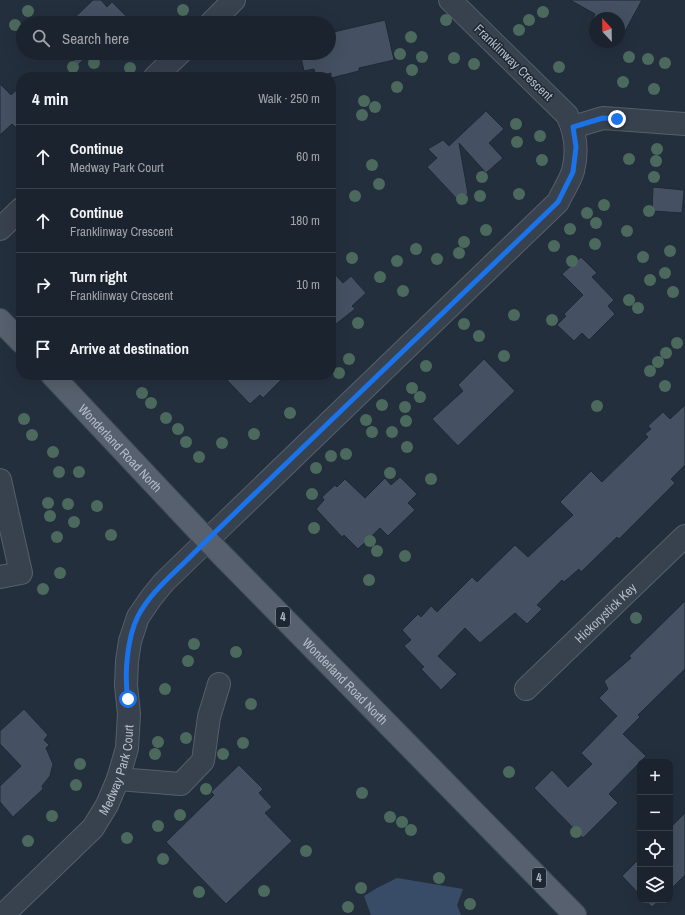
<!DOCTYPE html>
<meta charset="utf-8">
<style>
:root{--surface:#1b232e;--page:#242b36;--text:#f1f3f6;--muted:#a0a4aa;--line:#39404a}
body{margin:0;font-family:"Archivo Narrow",sans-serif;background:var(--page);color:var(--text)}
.controls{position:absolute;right:12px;bottom:12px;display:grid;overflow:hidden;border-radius:8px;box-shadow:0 4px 16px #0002}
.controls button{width:36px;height:36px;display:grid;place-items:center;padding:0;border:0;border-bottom:1px solid var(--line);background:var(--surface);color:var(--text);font:20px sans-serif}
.compass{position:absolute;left:589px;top:12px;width:36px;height:36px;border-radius:50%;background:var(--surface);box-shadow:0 4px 16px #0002;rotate:338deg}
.stop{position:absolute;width:12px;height:12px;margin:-9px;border:3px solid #1a73e8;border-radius:50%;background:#fff}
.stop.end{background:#1a73e8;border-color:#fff;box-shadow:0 1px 4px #0008}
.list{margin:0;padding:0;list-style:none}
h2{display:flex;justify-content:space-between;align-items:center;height:52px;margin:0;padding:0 16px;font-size:17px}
h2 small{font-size:13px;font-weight:400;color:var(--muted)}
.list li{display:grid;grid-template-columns:26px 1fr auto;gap:12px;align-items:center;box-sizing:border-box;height:64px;padding:0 16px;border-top:1px solid var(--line)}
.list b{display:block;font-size:15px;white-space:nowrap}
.list p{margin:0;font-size:13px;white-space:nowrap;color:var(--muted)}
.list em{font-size:13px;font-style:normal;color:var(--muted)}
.icon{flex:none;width:22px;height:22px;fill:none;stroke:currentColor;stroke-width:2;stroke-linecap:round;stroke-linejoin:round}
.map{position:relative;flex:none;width:685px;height:915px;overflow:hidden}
.search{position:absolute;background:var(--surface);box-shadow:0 4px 16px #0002;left:16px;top:16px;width:320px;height:44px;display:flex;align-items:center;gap:10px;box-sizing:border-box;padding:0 14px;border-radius:22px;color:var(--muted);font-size:15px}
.panel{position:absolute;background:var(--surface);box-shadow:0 4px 16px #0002;left:16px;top:72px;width:320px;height:308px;border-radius:16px}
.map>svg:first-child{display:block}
</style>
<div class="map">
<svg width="685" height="915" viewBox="0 0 685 915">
<rect width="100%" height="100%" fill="#242f3e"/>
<!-- water -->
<path fill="#394c67" d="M397,878L463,889L457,905L461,915H371L364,896L377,888Z"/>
<!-- building -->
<path fill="#455162" stroke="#1f2835" d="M93,0H101L107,7L112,2L130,20L127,23H69Z
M570,0H642L618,44L614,42H619V18H595V32L588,28L595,14Z
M385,20L394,60L359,68V71L331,78V73L316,77L314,69L304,71L300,53H329V33Z
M67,53H95L90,58L88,55L78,65Z
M0,84L11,95L21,86V132L12,124L0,135Z
M486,111L504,129L489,143L503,158L486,173L459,143L468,194L457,199L427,167L437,158L428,149L443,140L449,146Z
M653,187L684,190L682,213L652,211Z
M581,257L597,273L592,277L614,300L608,306L615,314L589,340L582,333L574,341L557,325L566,316L564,314L583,295L562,274Z
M331,270L343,283L351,276L366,293L352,306L355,309L331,328Z
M484,359L515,391L458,446L432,419L463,391L458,385Z
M222,375H286L263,398L260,395L250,404Z
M685,405V465L671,479L675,483L619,539L617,537L581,572L579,569L564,582L562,580L537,605L542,609L527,624L515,613L480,643L465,628L438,656L457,674L441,690L421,669L424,667L404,646L411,640L402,630L418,614L421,617L431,606L437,612L472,577L477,582L515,545L528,557L573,515L560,502L591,471L602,482L648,437L645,434L651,429L648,426L663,412L670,419Z
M400,477L417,494L408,503L415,510L388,536L380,528L358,549L344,535L342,537L316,509L324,500L322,497L335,485L337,487L345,479L365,498L385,478L391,485Z
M685,601V669L638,715L640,717L623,734L646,756L609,794L618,803L583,838L534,788L552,770L568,787L592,764L581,753L617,716L599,698L608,689L604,681L631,658L629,656Z
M24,709L48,735L44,740L49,745L46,748L53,764L50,776L42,786L43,789L13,817L0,802V786L21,766L0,744V731Z
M239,765L263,789L259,793L272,807L265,813L292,841L226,904L166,842L214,795L211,792Z
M685,813V875L670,890V828Z
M640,858V895L622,876Z
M645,900H660L652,907Z"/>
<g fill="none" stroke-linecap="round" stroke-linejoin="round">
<!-- minor casing -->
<g stroke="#565f6c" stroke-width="24">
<g id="minor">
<path d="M211,23L234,0"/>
<path d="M155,77L180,53"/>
<path d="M573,127L603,118L685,124"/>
<path d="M0,229L21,209"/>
<path d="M0,480L21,573L0,577"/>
<path id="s1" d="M526,689L685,536"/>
<path d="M118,779L181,784L203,761L209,717L219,684"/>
<path id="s2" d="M3,915L93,828L107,805L118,779L127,748L129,714L126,685L127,661L130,641L138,617L151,598L164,582L226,522L558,202C562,193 570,181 573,171C578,151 576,133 567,115L450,0"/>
</g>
</g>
<!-- major casing -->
<g stroke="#414a57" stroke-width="24">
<g id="major">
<path d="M0,320L21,342"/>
<path id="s3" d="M52,375L207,540L575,915"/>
</g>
</g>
<!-- minor -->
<use href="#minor" stroke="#38414e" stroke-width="22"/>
<!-- major -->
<use href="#major" stroke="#56606e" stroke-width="22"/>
</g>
<!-- trees -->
<g fill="#4b6a5d">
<circle cx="183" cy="10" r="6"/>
<circle cx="28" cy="11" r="6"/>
<circle cx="543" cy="12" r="6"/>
<circle cx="446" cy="20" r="6"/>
<circle cx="529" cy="20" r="6"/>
<circle cx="15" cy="25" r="6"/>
<circle cx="519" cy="30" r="6"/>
<circle cx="411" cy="37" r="6"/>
<circle cx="400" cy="54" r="6"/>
<circle cx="422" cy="57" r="6"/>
<circle cx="629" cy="57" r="6"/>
<circle cx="454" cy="58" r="6"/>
<circle cx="648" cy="59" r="6"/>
<circle cx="94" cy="63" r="6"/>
<circle cx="665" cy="63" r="6"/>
<circle cx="474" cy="64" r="6"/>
<circle cx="73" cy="67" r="6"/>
<circle cx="559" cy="67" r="6"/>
<circle cx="130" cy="68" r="6"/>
<circle cx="412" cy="70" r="6"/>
<circle cx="623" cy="82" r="6"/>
<circle cx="397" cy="87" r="6"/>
<circle cx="654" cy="89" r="6"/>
<circle cx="364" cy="101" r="6"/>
<circle cx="375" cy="107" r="6"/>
<circle cx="362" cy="115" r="6"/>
<circle cx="516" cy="124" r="6"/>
<circle cx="540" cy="136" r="6"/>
<circle cx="517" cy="142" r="6"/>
<circle cx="657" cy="149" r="6"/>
<circle cx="629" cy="159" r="6"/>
<circle cx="542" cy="160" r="6"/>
<circle cx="656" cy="161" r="6"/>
<circle cx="372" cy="165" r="6"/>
<circle cx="482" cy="177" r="6"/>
<circle cx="654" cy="177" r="6"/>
<circle cx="379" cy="184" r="6"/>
<circle cx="519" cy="194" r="6"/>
<circle cx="355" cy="196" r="6"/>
<circle cx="480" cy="196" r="6"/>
<circle cx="462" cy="199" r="6"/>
<circle cx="604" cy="205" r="6"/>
<circle cx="649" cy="211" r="6"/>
<circle cx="587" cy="213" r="6"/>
<circle cx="596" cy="223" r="6"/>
<circle cx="570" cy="229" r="6"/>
<circle cx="486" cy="230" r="6"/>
<circle cx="627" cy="231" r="6"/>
<circle cx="464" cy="242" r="6"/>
<circle cx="595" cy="244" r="6"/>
<circle cx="554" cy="246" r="6"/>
<circle cx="416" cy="249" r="6"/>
<circle cx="670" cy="251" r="6"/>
<circle cx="459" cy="253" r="6"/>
<circle cx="643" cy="257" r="6"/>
<circle cx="352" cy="258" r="6"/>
<circle cx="437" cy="259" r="6"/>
<circle cx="397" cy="261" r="6"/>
<circle cx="572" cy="261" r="6"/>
<circle cx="665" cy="273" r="6"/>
<circle cx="380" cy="277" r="6"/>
<circle cx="650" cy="280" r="6"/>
<circle cx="403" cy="291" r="6"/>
<circle cx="673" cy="292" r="6"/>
<circle cx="629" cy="300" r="6"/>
<circle cx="638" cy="308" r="6"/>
<circle cx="514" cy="315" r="6"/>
<circle cx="552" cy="320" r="6"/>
<circle cx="358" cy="323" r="6"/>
<circle cx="464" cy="324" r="6"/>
<circle cx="479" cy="336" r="6"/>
<circle cx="677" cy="343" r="6"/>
<circle cx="666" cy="353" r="6"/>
<circle cx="504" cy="356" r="6"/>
<circle cx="349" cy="359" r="6"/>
<circle cx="658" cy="362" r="6"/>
<circle cx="426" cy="366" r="6"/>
<circle cx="650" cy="371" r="6"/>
<circle cx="339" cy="373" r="6"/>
<circle cx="665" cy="386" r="6"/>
<circle cx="412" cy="388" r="6"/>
<circle cx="142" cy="393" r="6"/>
<circle cx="420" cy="397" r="6"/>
<circle cx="151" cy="403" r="6"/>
<circle cx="382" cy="405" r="6"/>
<circle cx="597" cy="406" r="6"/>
<circle cx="405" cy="407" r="6"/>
<circle cx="290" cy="413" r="6"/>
<circle cx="166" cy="418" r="6"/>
<circle cx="24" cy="419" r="6"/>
<circle cx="366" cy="420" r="6"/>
<circle cx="406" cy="421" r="6"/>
<circle cx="178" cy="429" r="6"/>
<circle cx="372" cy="432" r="6"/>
<circle cx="392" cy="432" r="6"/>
<circle cx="254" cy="434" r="6"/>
<circle cx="32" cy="435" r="6"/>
<circle cx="186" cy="442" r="6"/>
<circle cx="222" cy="443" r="6"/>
<circle cx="407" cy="447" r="6"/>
<circle cx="53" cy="452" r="6"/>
<circle cx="346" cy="454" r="6"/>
<circle cx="331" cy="456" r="6"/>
<circle cx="199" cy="457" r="6"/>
<circle cx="316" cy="468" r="6"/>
<circle cx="59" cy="472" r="6"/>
<circle cx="79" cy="472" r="6"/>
<circle cx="390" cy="473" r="6"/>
<circle cx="431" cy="479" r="6"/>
<circle cx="312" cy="494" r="6"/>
<circle cx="48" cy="503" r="6"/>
<circle cx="68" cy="504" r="6"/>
<circle cx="97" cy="506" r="6"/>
<circle cx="50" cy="516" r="6"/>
<circle cx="74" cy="522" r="6"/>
<circle cx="314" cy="528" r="6"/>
<circle cx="111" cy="535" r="6"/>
<circle cx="57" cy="537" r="6"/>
<circle cx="370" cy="541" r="6"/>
<circle cx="377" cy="551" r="6"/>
<circle cx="405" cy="556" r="6"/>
<circle cx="60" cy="573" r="6"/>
<circle cx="369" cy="580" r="6"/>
<circle cx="43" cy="589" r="6"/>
<circle cx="636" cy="618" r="6"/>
<circle cx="194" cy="644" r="6"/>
<circle cx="236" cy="652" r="6"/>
<circle cx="188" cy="661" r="6"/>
<circle cx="165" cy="689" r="6"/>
<circle cx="251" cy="704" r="6"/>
<circle cx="186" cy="738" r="6"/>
<circle cx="158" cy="742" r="6"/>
<circle cx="243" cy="743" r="6"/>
<circle cx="155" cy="754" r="6"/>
<circle cx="223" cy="754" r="6"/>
<circle cx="80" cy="764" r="6"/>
<circle cx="509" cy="772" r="6"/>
<circle cx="76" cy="785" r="6"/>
<circle cx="206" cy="789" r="6"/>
<circle cx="362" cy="793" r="6"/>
<circle cx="180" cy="815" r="6"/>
<circle cx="52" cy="816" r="6"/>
<circle cx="390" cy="817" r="6"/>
<circle cx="402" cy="822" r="6"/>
<circle cx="158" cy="826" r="6"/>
<circle cx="411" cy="830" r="6"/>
<circle cx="576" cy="832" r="6"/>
<circle cx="127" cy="838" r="6"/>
<circle cx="28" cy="841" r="6"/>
<circle cx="306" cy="851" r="6"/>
<circle cx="163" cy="859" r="6"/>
<circle cx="439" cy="878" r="6"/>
<circle cx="361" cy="888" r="6"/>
<circle cx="264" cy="891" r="6"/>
<circle cx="199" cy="892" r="6"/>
<circle cx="470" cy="904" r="6"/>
<circle cx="348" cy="907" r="6"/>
</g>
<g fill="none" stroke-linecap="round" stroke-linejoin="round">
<!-- route -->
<path stroke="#1a73e8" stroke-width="5" d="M128,699C124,675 127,638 138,616C150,593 171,576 189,558C215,532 241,507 267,482C364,389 461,296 558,202L573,172L576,147L573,127L603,118L617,119"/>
</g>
<g text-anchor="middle" stroke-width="3" stroke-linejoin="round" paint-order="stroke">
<!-- shield labels -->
<g fill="#1d2633" stroke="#878f9c" stroke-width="1">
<rect x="276" y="607" width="14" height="20" rx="3"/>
<rect x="532" y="868" width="14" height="20" rx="3"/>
</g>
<g font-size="12" font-weight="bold" fill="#b4bcc9">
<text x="283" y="621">4</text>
<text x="539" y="882">4</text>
</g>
<!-- street labels -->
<g font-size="13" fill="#b4bcc9" stroke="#1d2633">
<text transform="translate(514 62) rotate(44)" y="5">Franklinway Crescent</text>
<text dy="5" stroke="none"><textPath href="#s3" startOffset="100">Wonderland Road North</textPath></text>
<text dy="5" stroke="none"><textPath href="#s1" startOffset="110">Hickorystick Key</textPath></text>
<text dy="5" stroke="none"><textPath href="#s3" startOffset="424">Wonderland Road North</textPath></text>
<text dy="5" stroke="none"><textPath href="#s2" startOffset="189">Medway Park Court</textPath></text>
</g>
</g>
</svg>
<div class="controls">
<button>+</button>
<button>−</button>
<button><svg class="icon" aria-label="locate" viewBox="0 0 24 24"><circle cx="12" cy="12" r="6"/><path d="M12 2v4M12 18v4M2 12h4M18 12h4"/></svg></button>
<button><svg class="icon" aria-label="layers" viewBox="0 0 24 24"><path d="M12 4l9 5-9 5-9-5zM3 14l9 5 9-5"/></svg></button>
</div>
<svg class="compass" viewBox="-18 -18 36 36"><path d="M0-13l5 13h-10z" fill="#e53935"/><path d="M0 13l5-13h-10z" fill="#a0a4aa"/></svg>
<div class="stop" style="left:128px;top:699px"></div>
<div class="stop end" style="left:617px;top:119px"></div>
<div class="search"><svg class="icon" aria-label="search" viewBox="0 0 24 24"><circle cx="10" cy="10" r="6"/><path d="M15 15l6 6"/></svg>Search here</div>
<section class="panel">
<h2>4 min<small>Walk · 250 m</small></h2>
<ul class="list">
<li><svg class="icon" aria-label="ahead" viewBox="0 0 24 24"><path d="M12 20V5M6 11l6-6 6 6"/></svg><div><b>Continue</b><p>Medway Park Court</p></div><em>60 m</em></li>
<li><svg class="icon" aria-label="ahead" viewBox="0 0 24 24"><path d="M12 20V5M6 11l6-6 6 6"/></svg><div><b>Continue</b><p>Franklinway Crescent</p></div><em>180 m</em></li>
<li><svg class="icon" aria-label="right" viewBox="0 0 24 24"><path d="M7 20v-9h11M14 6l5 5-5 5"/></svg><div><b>Turn right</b><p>Franklinway Crescent</p></div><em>10 m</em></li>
<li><svg class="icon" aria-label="arrive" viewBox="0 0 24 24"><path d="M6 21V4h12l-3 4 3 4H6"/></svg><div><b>Arrive at destination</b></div></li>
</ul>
</section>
</div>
